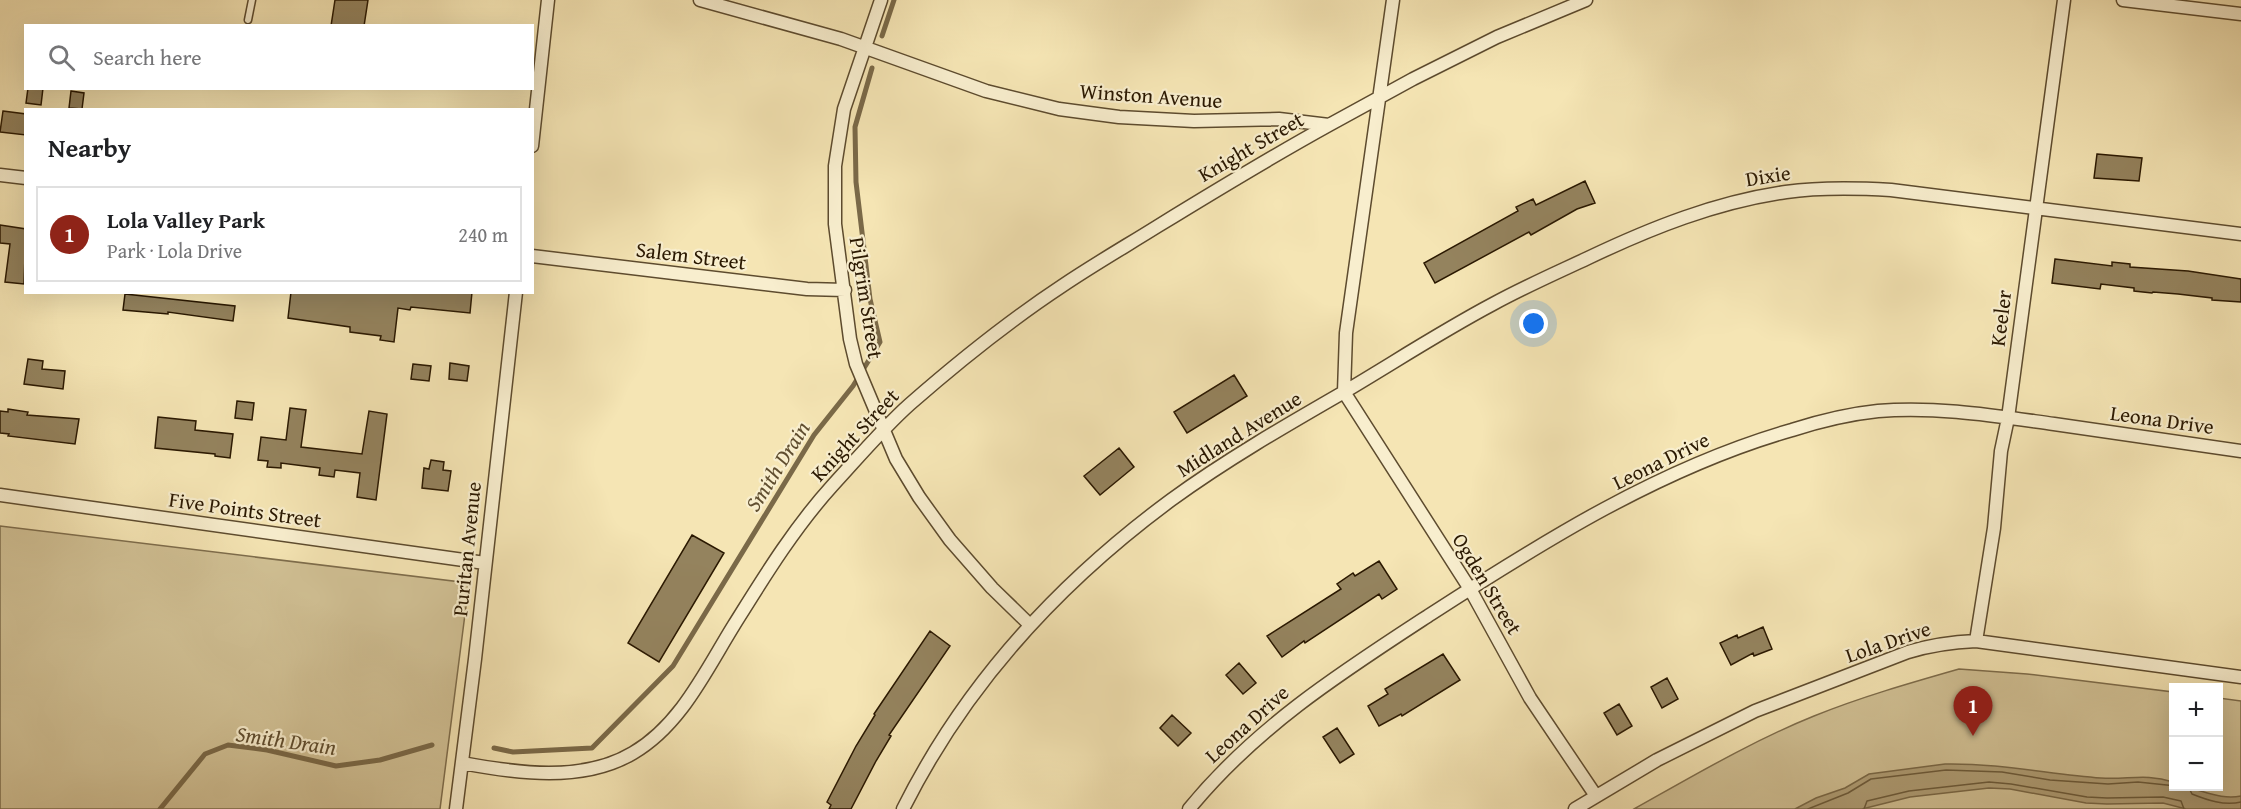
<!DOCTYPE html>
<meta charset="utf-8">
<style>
:root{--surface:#fff;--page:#f6f6f6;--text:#202124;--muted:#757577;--line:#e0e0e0;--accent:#8f2418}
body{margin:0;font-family:"Gentium Book Plus",serif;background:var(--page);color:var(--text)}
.controls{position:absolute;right:18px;bottom:18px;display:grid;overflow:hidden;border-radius:0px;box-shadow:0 6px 24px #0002}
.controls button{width:54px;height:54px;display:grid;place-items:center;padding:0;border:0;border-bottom:2px solid var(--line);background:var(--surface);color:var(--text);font:30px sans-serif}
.you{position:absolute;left:1534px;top:324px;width:21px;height:21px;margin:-15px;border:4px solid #fff;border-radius:50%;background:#1a73e8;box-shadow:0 0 0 9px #1a73e833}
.badge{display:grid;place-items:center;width:39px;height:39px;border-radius:50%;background:var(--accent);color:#fff;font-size:20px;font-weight:700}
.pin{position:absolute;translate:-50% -50px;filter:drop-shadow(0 2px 3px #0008)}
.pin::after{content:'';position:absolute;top:32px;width:21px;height:18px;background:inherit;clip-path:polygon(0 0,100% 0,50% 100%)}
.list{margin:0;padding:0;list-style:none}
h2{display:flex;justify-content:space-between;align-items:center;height:78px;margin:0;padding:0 24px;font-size:26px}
h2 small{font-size:20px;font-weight:400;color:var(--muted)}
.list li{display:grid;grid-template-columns:39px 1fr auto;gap:18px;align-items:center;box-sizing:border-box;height:96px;margin:0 12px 12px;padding:0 12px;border:2px solid var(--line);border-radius:0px}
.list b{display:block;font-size:22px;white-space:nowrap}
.list p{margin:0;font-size:20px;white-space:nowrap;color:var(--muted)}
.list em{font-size:20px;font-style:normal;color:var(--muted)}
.icon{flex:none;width:33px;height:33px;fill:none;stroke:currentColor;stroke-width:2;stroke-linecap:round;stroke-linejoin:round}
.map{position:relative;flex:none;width:2241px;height:809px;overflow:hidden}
.search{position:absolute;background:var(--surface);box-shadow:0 6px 24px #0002;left:24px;top:24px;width:510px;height:66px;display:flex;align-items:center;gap:15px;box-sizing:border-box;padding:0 21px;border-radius:0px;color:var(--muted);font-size:22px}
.panel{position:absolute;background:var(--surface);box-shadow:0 6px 24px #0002;left:24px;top:108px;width:510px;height:186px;border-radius:0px}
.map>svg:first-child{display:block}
</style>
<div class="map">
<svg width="2241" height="809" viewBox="0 0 2241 809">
<rect width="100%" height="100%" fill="#f5e5b4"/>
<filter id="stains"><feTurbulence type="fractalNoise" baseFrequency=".00333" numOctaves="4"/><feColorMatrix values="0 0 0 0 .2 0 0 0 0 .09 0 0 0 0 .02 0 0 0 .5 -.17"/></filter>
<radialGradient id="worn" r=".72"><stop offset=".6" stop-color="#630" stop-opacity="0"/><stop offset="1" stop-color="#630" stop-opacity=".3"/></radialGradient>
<!-- green -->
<path fill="#d2c296" stroke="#7e6d4c" stroke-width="1.5" d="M0,526L469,583L440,809H0Z
M1959,669L2027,674L2173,692L2174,786H2218L2219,698L2241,701V809H1634C1693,776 1752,741 1814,716C1861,697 1910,683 1959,669Z"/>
<!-- water -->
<path fill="#b09f77" stroke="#7a6948" stroke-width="1.5" d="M1945,764C1998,763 2049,774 2101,778C2127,780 2146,773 2173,782L2174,786C2197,786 2217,801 2241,796V809H2186L2163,803L2107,804L2086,803L2010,789L1989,788L1910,797L1862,809H1795L1816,798L1845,788L1869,774Z"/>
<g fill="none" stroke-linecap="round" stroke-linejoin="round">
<!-- shore -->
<path stroke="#6d5c3c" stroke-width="1.5" d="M2188,786L2192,794C2207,800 2224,806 2241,802
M1808,809L1848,793L1871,779L1946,770L2002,772L2050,780L2108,784L2138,782L2176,786
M1864,809L1867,801L1909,791L1989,782L2011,784L2087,797L2107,798L2163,797L2181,801L2184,809"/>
<!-- stream -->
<path stroke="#7a6948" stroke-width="5" d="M882,36L894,0
M494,748L513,752L592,748L673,666L814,435L853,386L880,342L870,299L856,182L855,127L872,68
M160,809L205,754L228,745L267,750L336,766L380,760L432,745"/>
</g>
<!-- building -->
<path fill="#94835e" stroke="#2a1801" stroke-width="1.5" d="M335,0H368L364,26H331Z
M28,88H43L41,105L26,103Z
M71,91L84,93L82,109L69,108Z
M3,111L26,114V135L0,132Z
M2097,154L2142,158L2139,181L2094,178Z
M1585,181L1595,203L1577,209L1531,235L1529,232L1435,283L1424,263L1518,211L1516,207L1533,199L1536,205Z
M0,225L26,229L24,284L5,282L10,244L0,243Z
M2055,259L2112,266V262L2130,264V267L2188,271L2241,279V302L2212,300V298L2178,294L2153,292L2152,293L2134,291V288L2101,284L2100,289L2052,283Z
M291,292H472L470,313L411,307L410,310L398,308L394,342L380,340L381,336L350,332V327L288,318Z
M125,294L235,306L233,321L168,312V314L123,310Z
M28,359L43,361L42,369L65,371L63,389L24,384Z
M450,363L469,366L467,381L449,379Z
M413,364L431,366L429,381L411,379Z
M1234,375L1247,396L1187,433L1174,412Z
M237,401L254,403L252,420L235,418Z
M290,408L306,410L301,447L362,454L369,411L387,414L376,500L357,497L360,473L335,470L334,477L319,475L320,468L281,463V468L267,467L268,461L258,460L261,437L286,440Z
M8,409L28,412L27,415L79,419L75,444L8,436L9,434L0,433V411L8,412Z
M158,417L196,421L195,430L233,434L230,458L215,456V454L155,448Z
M1119,448L1134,467L1100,495L1084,476Z
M431,460L444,462L443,470L451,471L448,491L422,488L424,468L429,469Z
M692,535L724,553L659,662L628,643Z
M1379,561L1397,589L1382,599L1379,594L1305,643L1304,641L1282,657L1267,636L1341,589L1337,584L1353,573L1355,576Z
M1763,627L1772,649L1754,656L1753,653L1731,665L1720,643L1737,635L1738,638Z
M930,631L950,646L889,735L891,736L876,761L851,809H829L831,805L827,802L856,746L875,715L874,714Z
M1443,654L1460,680L1402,716L1401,714L1379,726L1368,706L1388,694L1385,689Z
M1239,663L1256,683L1243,694L1226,675Z
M1667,678L1678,699L1662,708L1651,687Z
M1619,704L1632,726L1617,735L1604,713Z
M1172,715L1191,733L1178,746L1160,728Z
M1337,728L1354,754L1340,763L1323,737Z"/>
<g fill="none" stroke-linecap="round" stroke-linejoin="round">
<!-- service casing -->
<g stroke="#5d4b2e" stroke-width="9">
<path id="service" d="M248,20L252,0"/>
</g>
<!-- minor casing -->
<g stroke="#5d4b2e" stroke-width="15">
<path id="minor" d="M700,0L841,39L986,91L1059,109L1119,117L1194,121L1279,119L1329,125L1413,79L1497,37L1586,0
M881,0L844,109L835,166V224L850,339L856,364L896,459L919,497L950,540L992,588L1030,625
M2123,0L2241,14
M532,146L548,0
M0,175L26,178
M532,256L807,289L845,290
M0,495L485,563
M1976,641L1994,528L2001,451L2008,418L2064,0
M462,763C516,773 583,783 633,753C681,725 706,670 734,625C764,577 794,528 832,486C857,459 882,429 910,404C958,362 1009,321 1062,286C1093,265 1126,246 1158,226C1215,191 1271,157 1329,125
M1596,796L1530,698L1470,589L1344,392C1393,363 1442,331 1493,304C1524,287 1556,273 1588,258C1651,228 1716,202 1786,192C1821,187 1856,188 1891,190L2241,234
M456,809L475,659L516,292
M903,809C965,685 1060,582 1171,500C1226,460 1285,426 1344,392L1346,333L1393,0
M1189,809C1257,726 1342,672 1431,614C1544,541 1662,467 1792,430C1820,421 1849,414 1878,411C1937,406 1996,416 2054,424C2117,433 2179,442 2241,451
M1575,809L1657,760L1755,711L1908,652C1931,645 1952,642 1976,641L2241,677"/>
</g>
<!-- service -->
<use href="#service" stroke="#f8eece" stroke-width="6"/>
<!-- minor -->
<use href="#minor" stroke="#f8eece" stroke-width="12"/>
</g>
<g text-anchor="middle" stroke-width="4.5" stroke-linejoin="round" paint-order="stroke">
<!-- street labels -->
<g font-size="21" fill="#2a1801" stroke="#f8eece">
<text transform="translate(1151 96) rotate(4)" y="7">Winston Avenue</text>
<text transform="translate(1251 147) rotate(-30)" y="7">Knight Street</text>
<text transform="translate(1768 176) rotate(-9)" y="7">Dixie</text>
<text transform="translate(691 256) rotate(7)" y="7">Salem Street</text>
<text transform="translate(866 298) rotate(81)" y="7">Pilgrim Street</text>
<text transform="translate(2001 318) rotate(-83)" y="7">Keeler</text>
<text transform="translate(2162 420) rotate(8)" y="7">Leona Drive</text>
<text transform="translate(1239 434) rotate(-32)" y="7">Midland Avenue</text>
<text transform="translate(855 435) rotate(-47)" y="7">Knight Street</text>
<text transform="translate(1661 461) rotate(-26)" y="7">Leona Drive</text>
<text transform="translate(245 510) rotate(8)" y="7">Five Points Street</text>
<text transform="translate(467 549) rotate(-84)" y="7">Puritan Avenue</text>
<text transform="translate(1487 584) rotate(59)" y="7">Ogden Street</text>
<text transform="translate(1888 642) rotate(-19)" y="7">Lola Drive</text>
<text transform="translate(1247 724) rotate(-42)" y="7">Leona Drive</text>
</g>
<!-- water labels -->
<g font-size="22" font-style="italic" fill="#604e30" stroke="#f8eece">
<text transform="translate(777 466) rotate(-58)" y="8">Smith Drain</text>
<text transform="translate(286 740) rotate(8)" y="8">Smith Drain</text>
</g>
</g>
<rect width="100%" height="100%" filter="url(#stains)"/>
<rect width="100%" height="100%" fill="url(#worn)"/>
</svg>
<div class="controls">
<button>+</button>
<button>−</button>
</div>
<div class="you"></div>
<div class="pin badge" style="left:1973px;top:736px">1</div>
<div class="search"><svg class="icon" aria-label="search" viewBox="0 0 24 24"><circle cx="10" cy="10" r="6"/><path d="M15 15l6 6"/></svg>Search here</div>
<section class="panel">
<h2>Nearby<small></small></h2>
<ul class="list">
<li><span class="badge">1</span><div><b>Lola Valley Park</b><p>Park · Lola Drive</p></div><em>240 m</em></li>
</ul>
</section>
</div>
